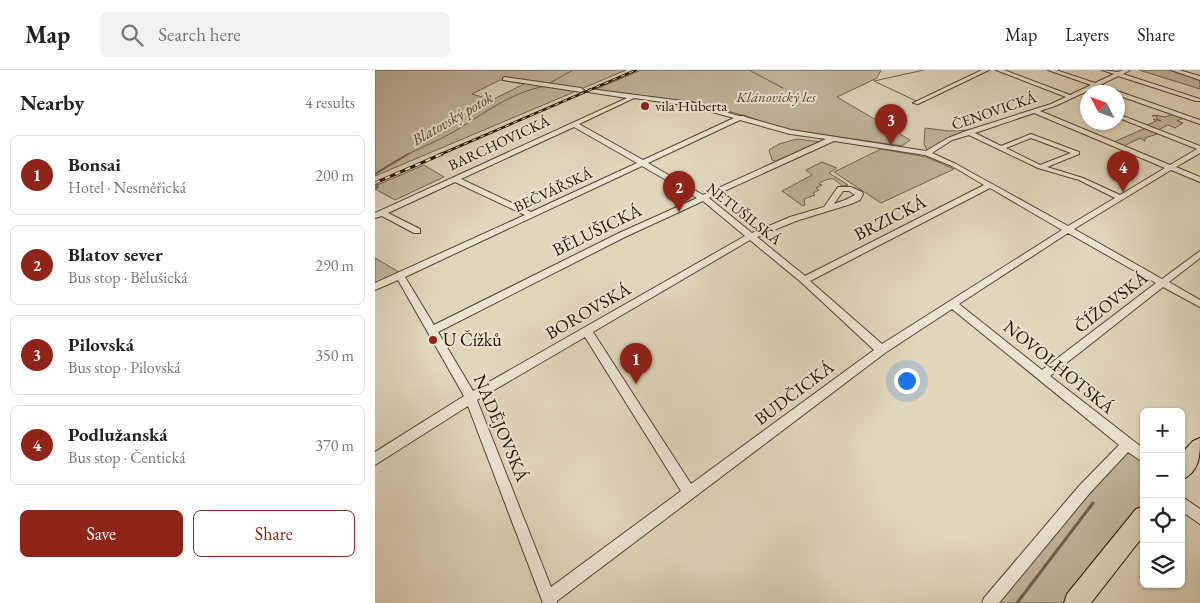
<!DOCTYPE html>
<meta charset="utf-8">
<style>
:root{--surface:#fff;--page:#f2f2f2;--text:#222;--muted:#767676;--line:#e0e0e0;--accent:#8f2418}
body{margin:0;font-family:"EB Garamond",serif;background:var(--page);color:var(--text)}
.controls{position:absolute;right:15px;bottom:15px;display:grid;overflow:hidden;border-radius:8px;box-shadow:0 1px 4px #0004}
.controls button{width:45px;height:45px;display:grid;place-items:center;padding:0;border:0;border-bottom:1px solid var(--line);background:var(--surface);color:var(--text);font:25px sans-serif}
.compass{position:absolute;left:705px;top:15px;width:45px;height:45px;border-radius:50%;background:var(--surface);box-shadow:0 1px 4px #0004;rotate:311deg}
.you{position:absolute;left:531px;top:310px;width:18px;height:18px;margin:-12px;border:4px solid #fff;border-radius:50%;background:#1a73e8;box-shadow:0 0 0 8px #1a73e833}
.badge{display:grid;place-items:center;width:32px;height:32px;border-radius:50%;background:var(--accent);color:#fff;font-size:16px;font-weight:700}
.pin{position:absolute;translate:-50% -41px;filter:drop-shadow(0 1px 2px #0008)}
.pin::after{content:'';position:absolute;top:26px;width:18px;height:15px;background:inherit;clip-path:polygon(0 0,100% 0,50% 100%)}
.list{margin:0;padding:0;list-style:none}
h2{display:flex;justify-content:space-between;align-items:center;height:65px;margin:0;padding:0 20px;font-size:21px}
h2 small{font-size:16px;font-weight:400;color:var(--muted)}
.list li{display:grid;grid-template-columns:32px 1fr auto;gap:15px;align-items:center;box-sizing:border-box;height:80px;margin:0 10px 10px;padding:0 10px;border:1px solid var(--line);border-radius:8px}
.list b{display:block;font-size:19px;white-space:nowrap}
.list p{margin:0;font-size:16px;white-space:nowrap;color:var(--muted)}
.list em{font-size:16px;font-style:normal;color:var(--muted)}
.actions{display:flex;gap:10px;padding:15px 20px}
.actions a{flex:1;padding:11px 0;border:1px solid var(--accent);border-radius:8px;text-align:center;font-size:18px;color:var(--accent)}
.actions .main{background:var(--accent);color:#fff}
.icon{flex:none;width:28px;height:28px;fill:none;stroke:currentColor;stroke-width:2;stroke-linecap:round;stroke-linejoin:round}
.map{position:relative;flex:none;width:825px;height:533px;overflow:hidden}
header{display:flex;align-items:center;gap:30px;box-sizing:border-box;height:70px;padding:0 25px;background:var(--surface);border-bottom:1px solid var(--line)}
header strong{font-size:24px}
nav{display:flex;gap:28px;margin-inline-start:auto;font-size:18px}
.search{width:350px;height:45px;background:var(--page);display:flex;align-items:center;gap:12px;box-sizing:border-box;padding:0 18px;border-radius:8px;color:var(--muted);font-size:19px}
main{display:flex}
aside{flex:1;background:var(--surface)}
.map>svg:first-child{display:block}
</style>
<header>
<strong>Map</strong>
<div class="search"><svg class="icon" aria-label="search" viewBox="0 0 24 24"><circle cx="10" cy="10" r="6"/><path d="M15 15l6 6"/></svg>Search here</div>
<nav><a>Map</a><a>Layers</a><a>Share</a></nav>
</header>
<main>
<aside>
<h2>Nearby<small>4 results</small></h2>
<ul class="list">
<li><span class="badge">1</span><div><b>Bonsai</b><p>Hotel · Nesměřická</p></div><em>200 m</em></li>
<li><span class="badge">2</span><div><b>Blatov sever</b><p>Bus stop · Bělušická</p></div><em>290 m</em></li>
<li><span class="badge">3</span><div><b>Pilovská</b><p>Bus stop · Pilovská</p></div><em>350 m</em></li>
<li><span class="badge">4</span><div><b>Podlužanská</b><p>Bus stop · Čentická</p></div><em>370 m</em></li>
</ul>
<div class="actions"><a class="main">Save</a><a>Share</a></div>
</aside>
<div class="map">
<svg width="825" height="533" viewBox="0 0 825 533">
<rect width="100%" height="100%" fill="#dfd6bc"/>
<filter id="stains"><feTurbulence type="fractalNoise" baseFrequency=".004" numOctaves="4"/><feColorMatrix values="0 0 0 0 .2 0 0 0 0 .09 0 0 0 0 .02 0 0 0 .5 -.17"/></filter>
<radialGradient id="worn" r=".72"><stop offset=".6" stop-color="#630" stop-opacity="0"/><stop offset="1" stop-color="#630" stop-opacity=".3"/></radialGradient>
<!-- green -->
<path fill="#c0b59c" stroke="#74644f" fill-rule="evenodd" d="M0,0H251L0,106ZM125,10L149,14L117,30L97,24Z
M266,0H506L502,8L462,27L535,70L527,76L409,59L371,46L318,32L219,20Z
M764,0H795L825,9V19Z
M799,44L809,48L802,51L808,53L800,58L793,55L779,62L782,64L770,68V71L765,68L747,77L736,73L771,58L770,56L781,51L778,49L786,51L781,48L783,46H777L780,45L790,47Z
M550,58L574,61L595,60L552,80L549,74Z
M422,69L446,72L403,92L397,90L394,80L404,74Z
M506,79L551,87L579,99L506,133L459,102Z
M447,92L462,98L454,103L473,115L467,116L459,109C454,108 447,111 444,114L447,115L441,118L444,120L438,123L440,125L429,129L430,135L428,136L407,121L437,105L431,100Z
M49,95L69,107L20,130L0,119V116Z
M0,188L24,202L0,214Z
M753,374L769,387V446L700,533H616Z"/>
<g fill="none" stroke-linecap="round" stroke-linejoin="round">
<!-- stream-far2 -->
<path stroke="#71604c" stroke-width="1" d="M374,0L408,18
M171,15L198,0
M541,31L499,11L549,0
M31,85C47,77 65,70 80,61C110,43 136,22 171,16"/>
<!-- stream-far1 -->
<path stroke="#71604c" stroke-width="2" d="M0,104L33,84
M0,112L3,117L0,119"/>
<!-- stream -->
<path stroke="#71604c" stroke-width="3" d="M642,533L718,433"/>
<!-- minor casing -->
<g stroke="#564430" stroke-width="2">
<path id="minor" d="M607,0H614L543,34L538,33Z
M621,0H629L695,25L716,15L673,0H681L720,13L739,4L727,0L743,2L748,0H755L748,4L825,29V31H821L743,6L725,15L825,50V54L742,25V22L721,17L680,36L665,41L795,95L822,79L744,48V46H748L825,76V83L801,97L825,107V112L796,100L699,159L787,209L825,181V188L794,212L825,230V237L788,217L675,306L769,379V393L753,382L714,424L624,533H607L609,528L704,416L744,375L577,239L510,283L182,531V533H168L93,336L0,395V382L89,326L23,210L0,220V213L150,145L80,112L13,143L45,159V163H39L7,146L0,148V143L252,28L213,22L212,21L215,19L315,32L364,46H369L370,47L416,60L551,81L573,68L591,61L676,34L691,27ZM259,28L315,36L359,48L268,90L204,54ZM659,43L790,98L745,125L708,108L672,97L704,84V82L656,64L626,76L600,63ZM365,50L415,64L451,69L328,125L273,93ZM199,57L262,93L156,142L86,109ZM594,65L663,98L704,110L740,128L693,156L581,94L557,83L577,70ZM656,68L696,83L665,95L631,78ZM459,71L550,85L577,96L609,115L430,206L382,167L421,151L476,134L485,130L488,124L487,122L476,117H463L449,137L415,147L377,163L334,128ZM267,96L322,128L244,163L59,255L30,207ZM615,118L687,160L507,274L435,211ZM468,121H474L480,125L470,130L459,134ZM328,131L370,166L98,321L63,262L250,167ZM693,163L781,213L667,300L584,234ZM375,170L426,212L499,280L316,414L218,262ZM210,267L306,421L176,517L102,330Z
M796,0H804L825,6V10Z
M130,7L206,18L209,20L206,22L128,10V8Z
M806,426L825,439V454L806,441Z"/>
</g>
<!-- primary casing -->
<g stroke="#281302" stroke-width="2">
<path id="primary" d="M825,368C825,386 825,402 806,410V384L818,371Z
M769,436V465L716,533H689L692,524L761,439Z"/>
</g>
<!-- minor -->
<use href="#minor" fill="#eae4d3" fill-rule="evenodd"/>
<!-- primary -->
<use href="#primary" fill="#dfd6bc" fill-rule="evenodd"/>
<!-- rail-far1 casing -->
<g stroke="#281302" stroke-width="2.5">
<path id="rail-far1" d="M64,85L261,0"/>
</g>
<!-- rail casing -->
<g stroke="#281302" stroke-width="3">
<path id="rail" d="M0,113L67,84"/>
</g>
<!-- rail-far1 -->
<use href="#rail-far1" stroke="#eae4d3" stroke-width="1" stroke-dasharray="4.5" stroke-linecap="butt"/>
<!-- rail -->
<use href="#rail" stroke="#eae4d3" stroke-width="2" stroke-dasharray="5.5" stroke-linecap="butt"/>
</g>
<!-- markers -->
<g fill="#8f2418" stroke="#eae4d3" stroke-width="2">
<circle cx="270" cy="36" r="5"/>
<circle cx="58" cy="270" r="5"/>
</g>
<g text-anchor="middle" stroke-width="4" stroke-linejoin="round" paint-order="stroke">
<!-- far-park labels -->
<g font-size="15" font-style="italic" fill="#564430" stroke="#eae4d3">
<text x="401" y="32">Klánovický les</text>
</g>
<!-- far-poi labels -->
<g font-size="15" fill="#281302" stroke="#eae4d3" text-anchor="start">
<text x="280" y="41">vila Huberta</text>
</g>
<!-- far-street labels -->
<g font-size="15" fill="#281302" stroke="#eae4d3">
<text transform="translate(619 41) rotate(-19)" y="5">ČENOVICKÁ</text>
<text transform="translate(124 73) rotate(-25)" y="5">BARCHOVICKÁ</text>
<text transform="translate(178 120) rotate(-25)" y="5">BEČVÁŘSKÁ</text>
<text transform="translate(369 144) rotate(38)" y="5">NETUŠILSKÁ</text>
</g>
<!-- far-water labels -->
<g font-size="16" font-style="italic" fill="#584733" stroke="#eae4d3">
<text transform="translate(77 48) rotate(-30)" y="6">Blatovský potok</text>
</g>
<!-- street labels -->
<g font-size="18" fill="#281302" stroke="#eae4d3">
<text transform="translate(515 148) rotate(-27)" y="6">BRZICKÁ</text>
<text transform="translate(222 160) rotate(-26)" y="6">BĚLUŠICKÁ</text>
<text transform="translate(736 232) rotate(-38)" y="6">ČÍŽOVSKÁ</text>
<text transform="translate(213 241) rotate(-30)" y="6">BOROVSKÁ</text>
<text transform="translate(684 297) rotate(39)" y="6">NOVOLHOTSKÁ</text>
<text transform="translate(419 323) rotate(-37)" y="6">BUDČICKÁ</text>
<text transform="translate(126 358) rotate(67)" y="6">NADĚJOVSKÁ</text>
</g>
<!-- poi labels -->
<g font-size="18" fill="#281302" stroke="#eae4d3" text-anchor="start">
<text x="68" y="276">U Čížků</text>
</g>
</g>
<rect width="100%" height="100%" filter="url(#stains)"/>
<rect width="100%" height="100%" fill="url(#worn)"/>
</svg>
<div class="controls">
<button>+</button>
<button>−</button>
<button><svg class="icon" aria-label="locate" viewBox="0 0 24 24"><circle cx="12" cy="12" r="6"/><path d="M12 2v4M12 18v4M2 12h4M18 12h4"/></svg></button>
<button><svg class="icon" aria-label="layers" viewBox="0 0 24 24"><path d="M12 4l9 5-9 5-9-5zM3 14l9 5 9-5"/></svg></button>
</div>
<svg class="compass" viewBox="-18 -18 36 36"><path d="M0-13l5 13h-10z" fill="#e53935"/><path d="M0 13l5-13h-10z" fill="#767676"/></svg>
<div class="you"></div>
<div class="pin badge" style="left:261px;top:314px">1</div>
<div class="pin badge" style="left:304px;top:142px">2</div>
<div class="pin badge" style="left:516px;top:75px">3</div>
<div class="pin badge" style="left:748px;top:122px">4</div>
</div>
</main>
